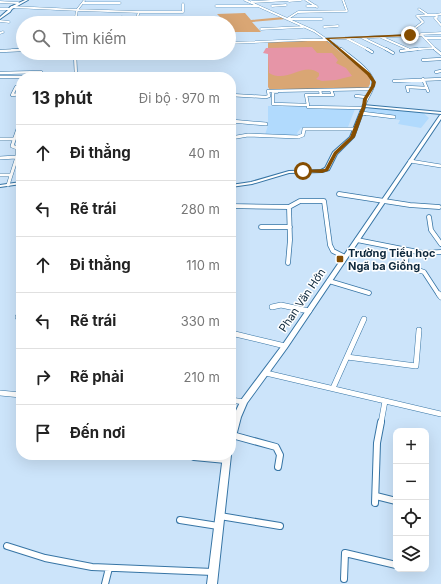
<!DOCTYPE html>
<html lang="vi">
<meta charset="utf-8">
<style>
:root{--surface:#fff;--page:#f6f6f6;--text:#222;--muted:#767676;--line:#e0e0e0}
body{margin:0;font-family:Inter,sans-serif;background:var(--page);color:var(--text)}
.controls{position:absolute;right:12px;bottom:12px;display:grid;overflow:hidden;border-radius:8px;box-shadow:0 4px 16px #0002}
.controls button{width:36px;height:36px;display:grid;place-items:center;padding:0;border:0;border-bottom:1px solid var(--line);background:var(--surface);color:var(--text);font:20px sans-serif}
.stop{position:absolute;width:12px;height:12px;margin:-9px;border:3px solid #854d00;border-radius:50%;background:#fff}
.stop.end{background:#854d00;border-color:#fff;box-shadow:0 1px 4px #0008}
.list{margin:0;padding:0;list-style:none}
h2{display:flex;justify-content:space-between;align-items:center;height:52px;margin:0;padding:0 16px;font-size:17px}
h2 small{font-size:13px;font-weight:400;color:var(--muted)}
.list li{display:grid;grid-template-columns:26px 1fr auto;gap:12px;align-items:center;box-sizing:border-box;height:56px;padding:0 16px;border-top:1px solid var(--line)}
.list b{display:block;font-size:15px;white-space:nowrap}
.list em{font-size:13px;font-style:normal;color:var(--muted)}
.icon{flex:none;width:22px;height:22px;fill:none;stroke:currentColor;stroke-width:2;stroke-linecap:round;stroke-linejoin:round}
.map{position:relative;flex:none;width:441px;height:584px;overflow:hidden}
.search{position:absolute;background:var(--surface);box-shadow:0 4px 16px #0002;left:16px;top:16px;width:220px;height:44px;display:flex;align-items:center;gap:10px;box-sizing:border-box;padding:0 14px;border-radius:22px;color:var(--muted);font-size:15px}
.panel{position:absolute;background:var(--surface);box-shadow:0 4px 16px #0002;left:16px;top:72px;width:220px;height:388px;border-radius:16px}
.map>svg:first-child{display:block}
</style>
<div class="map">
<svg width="441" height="584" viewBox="0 0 441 584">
<rect width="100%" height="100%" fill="#cce4fa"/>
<!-- built -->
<path fill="#b1dafd" d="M268,106L352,108L355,109L348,127L325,129L301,128L297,133L299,135L296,137L265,135L268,125Z
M371,107L422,112L429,118L421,128L398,124L400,120L365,115L366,110Z"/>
<!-- green -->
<path fill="#d9a674" d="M245,13L251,20L283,17L286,19L252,22L261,32H233L229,23H226L217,14Z
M326,40L370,77V84L368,88L270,90L268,87V42Z"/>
<!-- water -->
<path fill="#e695a7" d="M312,47L317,53H332L338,60L336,63L346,68L352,76L336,80L322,81L316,79L319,76V73C303,61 288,84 269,73L268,54L263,53L266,48Z"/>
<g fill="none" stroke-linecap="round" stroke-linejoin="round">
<!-- street-far5 casing -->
<g stroke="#3775a5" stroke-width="2.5">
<path id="street-far5" d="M245,0L314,31L342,50
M306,0L317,7
M289,1L301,0
M0,2L18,3
M252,2L289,0
M83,3H120
M216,6H257
M272,6L286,5
M307,6H316
M12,7L78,10
M0,9H10
M419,9L428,15H436
M77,10L139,12
M441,14L436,15L437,17L435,18L441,25
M287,19L298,12L347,11L343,0
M290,19H322
M0,21L9,22
M75,23L77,10L84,1
M119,23L122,17
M135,23L139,12H183V4
M324,27L338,26
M415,28L423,22L417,16L428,15
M261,29L303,27
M0,33L3,32
M421,34L441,33
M421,34L436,50
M381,37L408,49
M346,38L369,50
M363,38L388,50
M425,38H441
M229,43L422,35
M12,50H23
M407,50L433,48"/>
</g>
<!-- street-far4 casing -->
<g stroke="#3775a5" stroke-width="3.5">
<path id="street-far4" d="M341,49C350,57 376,73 373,86C371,93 366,99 364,106
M367,49L372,52
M386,49L393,53
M435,49L441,54
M0,51L23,50
M401,51L417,49
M75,53L76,77
M113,55L114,53
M423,60L441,59
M436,72L441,71
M0,73L41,72
M0,77H42
M423,79L428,91
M394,81L441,79
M16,87L12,95L21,94
M408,91L407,87L427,88
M277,92H273V104L308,105L306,95H321L320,90
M231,95L266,97L269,96L268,91L371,89
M321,95H333L331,90
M356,96L366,97
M308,107L363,108
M361,113L367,114"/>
</g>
<!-- street-far3 casing -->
<g stroke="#3775a5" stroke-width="4">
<path id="street-far3" d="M361,113L394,117
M231,121L266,124
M15,138L21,137
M231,138L248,135L298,137L303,135L304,129H355
M0,139H14
M0,158L16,157
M410,161L441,166
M0,175H11
M8,185L17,157V148L12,146L19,126
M232,194L234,186"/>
</g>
<!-- street-far2 casing -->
<g stroke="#3775a5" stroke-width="5.5">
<path id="street-far2" d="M339,194L410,205L439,207
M231,201L233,193
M231,206L289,207L300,201H324L330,245L333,251L345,257
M429,217L431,230L441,244
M261,227H290
M357,240L423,253L441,252
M407,250L406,266L424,272L439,295
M288,263L290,240L289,207
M329,281L369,293"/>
</g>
<!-- street-far1 casing -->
<g stroke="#3775a5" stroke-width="6">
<path id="street-far1" d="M439,294L441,297
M272,307L281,305L309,311
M18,317H21
M231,333L285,346
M347,357L416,366L419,330
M266,373L441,414
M333,388L364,319
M0,393L21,395
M231,400L244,402
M381,423L385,401"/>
</g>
<!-- street casing -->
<g stroke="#3775a5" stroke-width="8">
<path id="street" d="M232,435L276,447L280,455L278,467
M194,457L226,460
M376,496L396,501
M375,503L377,443L381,422
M220,516L280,526
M180,520L218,526
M7,546L45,558L92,567L213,572
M344,579L345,553L396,565
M105,584L109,568"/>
</g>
<!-- secondary casing -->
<g stroke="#3775a5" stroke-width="2">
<path id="secondary" d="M25,0H28L12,9L10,12L0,19V17L8,10L10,7Z
M363,105L441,112V114L365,107L354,137L337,154L329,170L322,172L289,173L252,184L231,187V185L251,182L289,171L321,170L325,168L333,152L350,137Z
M440,115H441V119L287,348L247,403L241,417L235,440L234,442L231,443V425L233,417L241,400L283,344Z
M21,182V184L0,187V185Z
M223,455H231L217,584H207Z"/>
</g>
<!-- street-far5 -->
<use href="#street-far5" stroke="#fff" stroke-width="2"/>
<!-- street-far4 -->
<use href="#street-far4" stroke="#fff" stroke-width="2.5"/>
<!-- street-far3 -->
<use href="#street-far3" stroke="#fff" stroke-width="3"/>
<!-- street-far2 -->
<use href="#street-far2" stroke="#fff" stroke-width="4"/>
<!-- street-far1 -->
<use href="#street-far1" stroke="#fff" stroke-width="5"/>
<!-- street -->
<use href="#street" stroke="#fff" stroke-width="6"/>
<!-- secondary -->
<use href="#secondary" fill="#fff" fill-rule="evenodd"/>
</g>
<!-- route -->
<path fill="#854d00" d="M410,34L411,36L329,39L370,73L376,82L375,86L367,99L366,106L355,137L337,154L328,171L322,173L302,172L303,170L325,169L334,152L350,137L362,106L363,99L371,86L372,82L367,75L325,38Z"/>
<!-- markers -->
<rect fill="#854d00" stroke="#fff" stroke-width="1.5" x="336" y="255" width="8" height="8" rx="2"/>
<g text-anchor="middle" stroke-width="3" stroke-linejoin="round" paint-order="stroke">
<!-- poi labels -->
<g font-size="11" font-weight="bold" fill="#0e283c" stroke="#fff" text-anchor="start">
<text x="348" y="257">Trường Tiểu học<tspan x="348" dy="13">Ngã ba Giồng</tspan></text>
</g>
<!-- street labels -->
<g font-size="11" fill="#0e283c" stroke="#fff">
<text transform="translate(302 300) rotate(-56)" y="4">Phan Văn Hớn</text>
</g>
</g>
</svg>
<div class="controls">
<button>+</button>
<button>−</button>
<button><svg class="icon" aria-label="locate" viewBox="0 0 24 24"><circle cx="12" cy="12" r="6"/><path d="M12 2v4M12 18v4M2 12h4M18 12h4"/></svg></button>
<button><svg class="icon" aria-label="layers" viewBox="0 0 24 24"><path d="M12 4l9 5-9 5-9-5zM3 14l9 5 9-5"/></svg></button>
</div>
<div class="stop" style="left:303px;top:171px"></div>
<div class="stop end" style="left:410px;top:35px"></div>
<div class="search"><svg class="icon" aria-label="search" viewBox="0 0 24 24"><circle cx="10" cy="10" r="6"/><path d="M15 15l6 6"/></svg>Tìm kiếm</div>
<section class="panel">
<h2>13 phút<small>Đi bộ · 970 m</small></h2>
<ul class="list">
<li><svg class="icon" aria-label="ahead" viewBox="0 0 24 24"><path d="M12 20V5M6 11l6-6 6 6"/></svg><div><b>Đi thẳng</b></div><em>40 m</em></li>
<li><svg class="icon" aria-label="left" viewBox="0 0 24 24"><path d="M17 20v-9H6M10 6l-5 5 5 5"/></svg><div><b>Rẽ trái</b></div><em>280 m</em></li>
<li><svg class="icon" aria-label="ahead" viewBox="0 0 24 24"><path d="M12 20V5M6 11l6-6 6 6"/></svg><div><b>Đi thẳng</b></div><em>110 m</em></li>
<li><svg class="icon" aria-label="left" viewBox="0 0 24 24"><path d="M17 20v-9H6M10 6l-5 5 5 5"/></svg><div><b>Rẽ trái</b></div><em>330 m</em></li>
<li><svg class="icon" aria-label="right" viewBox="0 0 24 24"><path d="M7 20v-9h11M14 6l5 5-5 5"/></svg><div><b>Rẽ phải</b></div><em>210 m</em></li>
<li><svg class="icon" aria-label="arrive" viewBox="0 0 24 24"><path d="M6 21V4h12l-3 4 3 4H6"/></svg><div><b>Đến nơi</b></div></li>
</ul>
</section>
</div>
